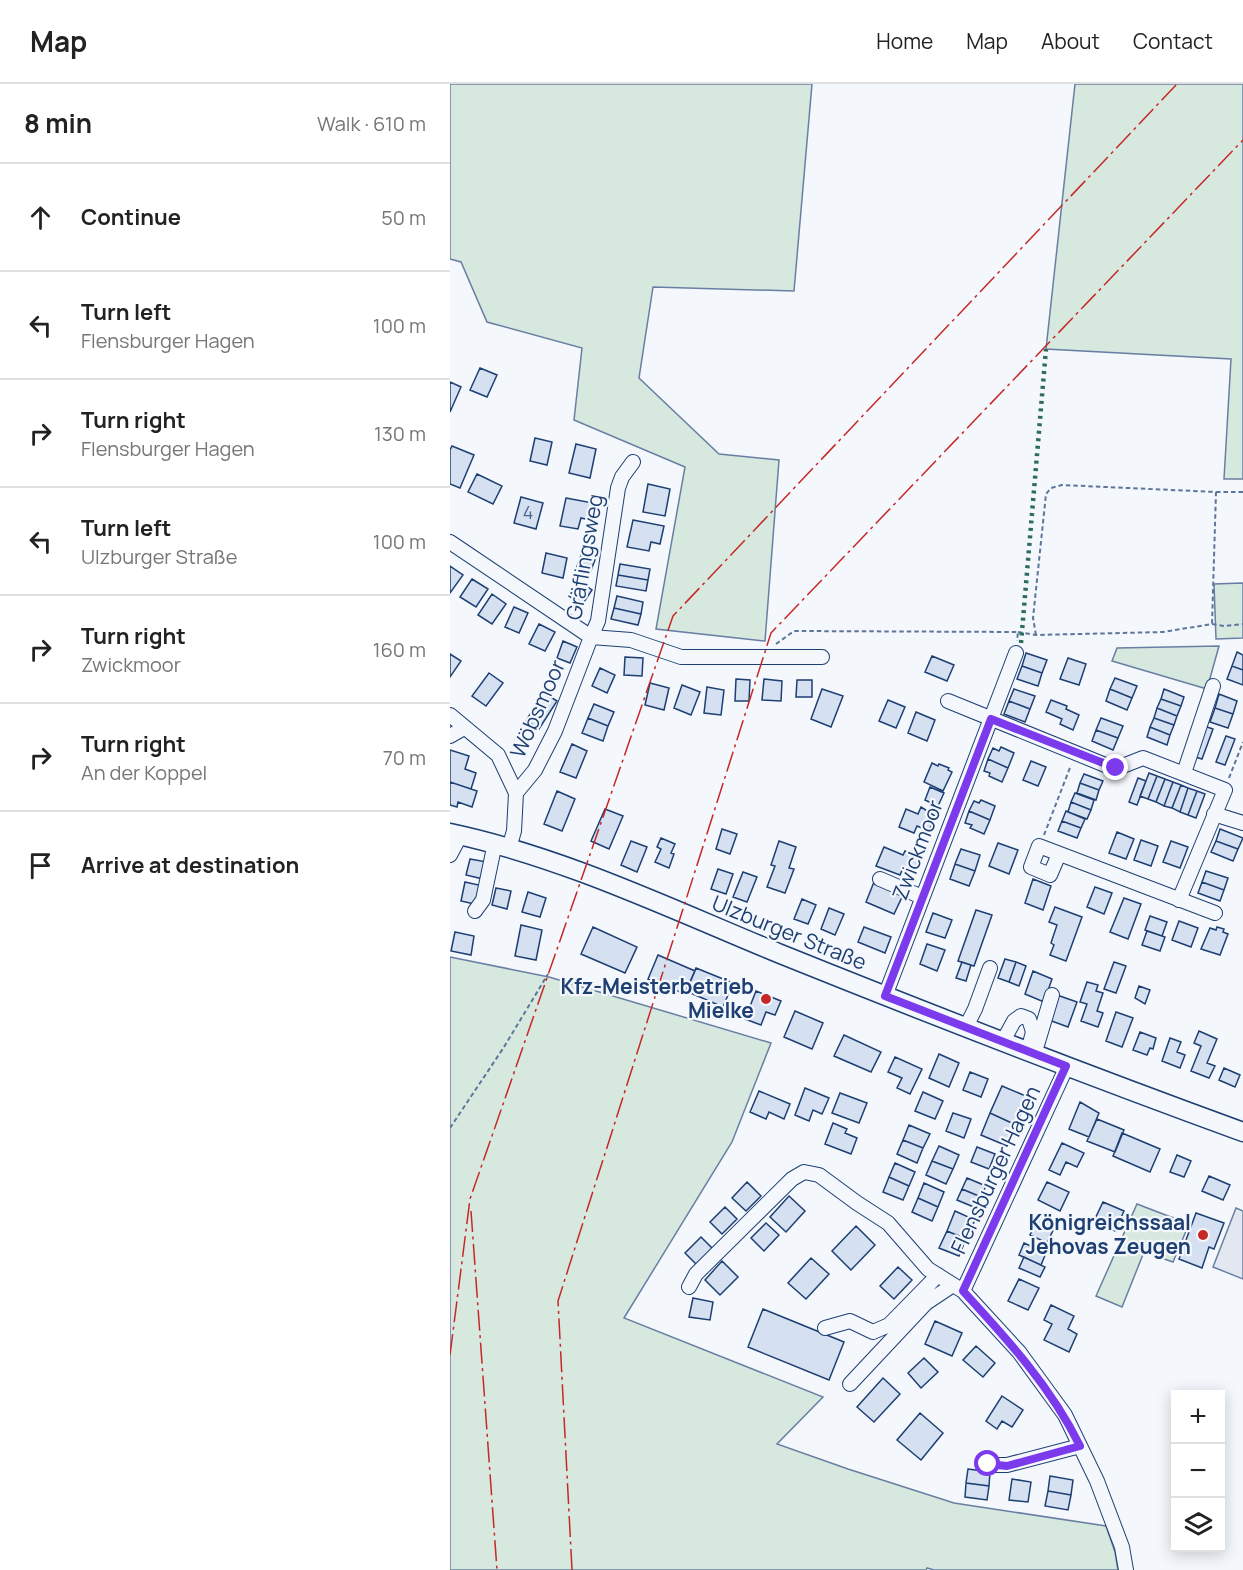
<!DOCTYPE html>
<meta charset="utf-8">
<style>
:root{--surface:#fff;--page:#f2f2f2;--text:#222;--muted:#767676;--line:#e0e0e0}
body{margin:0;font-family:Manrope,sans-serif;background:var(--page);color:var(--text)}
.controls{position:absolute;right:18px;bottom:18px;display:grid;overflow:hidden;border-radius:0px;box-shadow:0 3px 15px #0003}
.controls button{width:54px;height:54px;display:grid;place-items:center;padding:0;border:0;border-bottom:2px solid var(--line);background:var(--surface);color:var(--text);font:30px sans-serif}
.stop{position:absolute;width:18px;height:18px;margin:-14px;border:4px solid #7c3aed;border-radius:50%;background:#fff}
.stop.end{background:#7c3aed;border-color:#fff;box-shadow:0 2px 6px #0008}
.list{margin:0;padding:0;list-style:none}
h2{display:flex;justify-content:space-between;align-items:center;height:78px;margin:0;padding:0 24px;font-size:26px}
h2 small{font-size:20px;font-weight:400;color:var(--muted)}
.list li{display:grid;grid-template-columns:39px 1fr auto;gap:18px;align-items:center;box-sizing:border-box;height:108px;padding:0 24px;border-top:2px solid var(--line)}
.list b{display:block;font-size:22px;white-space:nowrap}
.list p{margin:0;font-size:20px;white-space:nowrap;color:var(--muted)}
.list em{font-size:20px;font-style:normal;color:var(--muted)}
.icon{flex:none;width:33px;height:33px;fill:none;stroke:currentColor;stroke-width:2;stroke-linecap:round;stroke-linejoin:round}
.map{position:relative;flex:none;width:793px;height:1486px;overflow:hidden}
header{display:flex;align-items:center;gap:36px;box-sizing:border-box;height:84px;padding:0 30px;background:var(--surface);border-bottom:2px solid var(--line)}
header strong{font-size:28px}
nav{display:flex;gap:33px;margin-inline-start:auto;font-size:21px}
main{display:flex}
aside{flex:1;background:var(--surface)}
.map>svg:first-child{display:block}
</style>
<header>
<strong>Map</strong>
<nav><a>Home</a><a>Map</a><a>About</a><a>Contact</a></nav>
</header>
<main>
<aside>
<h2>8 min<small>Walk · 610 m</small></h2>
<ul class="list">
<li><svg class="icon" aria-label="ahead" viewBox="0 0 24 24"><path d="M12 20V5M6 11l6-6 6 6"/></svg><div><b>Continue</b></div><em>50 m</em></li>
<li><svg class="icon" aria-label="left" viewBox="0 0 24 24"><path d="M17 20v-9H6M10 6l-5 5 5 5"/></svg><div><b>Turn left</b><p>Flensburger Hagen</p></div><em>100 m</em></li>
<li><svg class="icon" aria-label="right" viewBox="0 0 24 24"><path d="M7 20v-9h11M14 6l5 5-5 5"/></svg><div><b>Turn right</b><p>Flensburger Hagen</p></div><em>130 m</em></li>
<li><svg class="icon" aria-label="left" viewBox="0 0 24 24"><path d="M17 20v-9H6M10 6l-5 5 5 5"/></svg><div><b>Turn left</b><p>Ulzburger Straße</p></div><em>100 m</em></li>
<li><svg class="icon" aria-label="right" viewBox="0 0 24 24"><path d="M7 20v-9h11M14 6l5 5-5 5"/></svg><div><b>Turn right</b><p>Zwickmoor</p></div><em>160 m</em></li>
<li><svg class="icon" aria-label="right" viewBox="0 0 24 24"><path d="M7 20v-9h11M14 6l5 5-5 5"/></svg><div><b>Turn right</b><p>An der Koppel</p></div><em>70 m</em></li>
<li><svg class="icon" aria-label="arrive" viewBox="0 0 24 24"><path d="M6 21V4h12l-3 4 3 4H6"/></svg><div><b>Arrive at destination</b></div></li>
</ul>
</aside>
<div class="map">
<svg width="793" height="1486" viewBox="0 0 793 1486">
<rect width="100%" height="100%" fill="#f4f7fb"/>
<!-- green -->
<path fill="#d7e8df" stroke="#687fa3" stroke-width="1.5" d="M0,0H362L344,207L203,203L189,294L269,370L329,376L315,557L206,545L235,383L124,336L132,264L37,238L11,178L0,175Z
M625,0H793V395H774L781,275L596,265Z
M793,499V554L766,555L764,500Z
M769,562L757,605L662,577L667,564Z
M0,873L99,893L321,959L282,1058L174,1234L373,1313L327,1360L398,1385L504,1419L656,1442L665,1468L668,1486H484L477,1484L476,1486H0Z
M687,1120L739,1140L723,1178L694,1168L672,1223L646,1212Z"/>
<!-- parking -->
<path fill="#e3e8f0" stroke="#687fa3" stroke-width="1.5" d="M786,1124L793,1127V1195L763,1183Z"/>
<!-- building -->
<path fill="#d5e0f0" stroke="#1d3f73" stroke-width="1.5" d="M30,284L47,291L37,313L20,306Z
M0,298L11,303L0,328Z
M85,354L102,358L97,381L80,377Z
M126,360L146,365L140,394L119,389Z
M2,362L24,371L10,404L0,400V366Z
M27,390L52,402L43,420L18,408Z
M198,400L220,405L215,432L193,428Z
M71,413L93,419L86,445L64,439Z
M116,414L143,419L140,436L131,434L128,445L110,442Z
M183,436L214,442L210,460L201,458L199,467L177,463Z
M96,469L117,474L113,494L92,489Z
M132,469L146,473L140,489L126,485Z
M170,480L200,485L198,496L168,491Z
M0,482L13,491L0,509Z
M168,491L198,496L196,507L166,502Z
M22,495L38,505L26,523L10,513Z
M129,497L142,506L132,521L119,512Z
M42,510L56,520L42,540L28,531Z
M167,512L193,518L191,530L164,524Z
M64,523L78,529L69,549L55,543Z
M164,524L191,530L188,541L161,535Z
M89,540L105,548L95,567L79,560Z
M113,557L127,563L120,579L107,574Z
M787,568L793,571V586L782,582Z
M576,569L597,576L592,589L572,582Z
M0,570L11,577L0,593Z
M482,572L504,581L497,597L475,588Z
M175,573L193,574L192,592L174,591Z
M618,574L636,580L629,601L610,595Z
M572,582L592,589L588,602L567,595Z
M782,582L793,586V601L777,595Z
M150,584L165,591L157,609L142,602Z
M39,589L53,599L36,622L22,612Z
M665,594L687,602L682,614L660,605Z
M286,595L300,596L299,617H285Z
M314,595L332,597L331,617L312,616Z
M347,596H362V613H346Z
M200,599L219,604L214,626L195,621Z
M232,601L250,608L241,631L224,624Z
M257,603L274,606L271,631L254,629Z
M372,605L393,612L381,643L361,635Z
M564,605L585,612L580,625L559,617Z
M660,605L682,614L677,626L656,617Z
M714,605L734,613L731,622L711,615Z
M93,608L107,617L89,645L76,637Z
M769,610L787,617L783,630L765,624Z
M711,615L731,622L727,632L707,624Z
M438,616L455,623L446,644L429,637Z
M601,616L617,622L616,625L629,631L623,646L610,640L612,635L596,628Z
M559,617L580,625L575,638L554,630Z
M144,620L164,628L158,642L138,634Z
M707,624L727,632L724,641L704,634Z
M765,624L783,630L778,644L760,638Z
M466,628L485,636L477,657L458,649Z
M138,634L158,642L153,657L132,649Z
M651,634L673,642L668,654L646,646Z
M704,634L724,641L720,651L700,643Z
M754,642L763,645L752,675L742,672Z
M700,643L720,651L717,661L697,653Z
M646,646L668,654L663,666L642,657Z
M776,652L785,655L775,681L766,678Z
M122,660L137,667L126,694L110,688Z
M551,663L564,669L558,684L538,675L543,664L549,667Z
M0,666L19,672L15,685L26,689L21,705L0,698Z
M538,675L558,684L552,698L539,692L540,689L534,687Z
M581,677L596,683L588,702L573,696Z
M482,679L488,682L489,680L499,684L498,686L502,688L493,707L474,698Z
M699,689L707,692L698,715L690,712Z
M634,690L653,697L649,706L630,699Z
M707,692L715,695L706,718L698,715Z
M688,694L696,697L687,721L679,718Z
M715,695L723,698L714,722L706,718Z
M0,698L27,707L22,723L8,718L7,723L0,721Z
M723,698L731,701L722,724L714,722Z
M630,699L649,706L646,716L627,709Z
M731,701L738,704L730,728L722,724Z
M480,703L494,709L488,722L475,716Z
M738,704L747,707L738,731L730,728Z
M107,707L125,715L112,747L94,740Z
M747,707L755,710L746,734L738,731Z
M625,709L644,716L641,726L621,718Z
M531,716L545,722L540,736L519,727L524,717L529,719Z
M621,718L641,726L637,735L618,728Z
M471,723L485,732L479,747L467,742L464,749L449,743L456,725L468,730Z
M155,725L173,732L159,765L141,757Z
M519,727L540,736L534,750L520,744L522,741L515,739Z
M616,727L635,735L631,744L612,737Z
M612,737L631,744L627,754L608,747Z
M272,745L287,750L280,770L266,765Z
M770,745L793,754L788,765L766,757Z
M667,748L684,755L676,775L659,769Z
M211,754L225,760L221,769L224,770L219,784L205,778L211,765L207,763Z
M691,756L708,762L701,782L684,776Z
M181,757L197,763L187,788L171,781Z
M329,757L346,763L339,784L344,785L335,809L317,803L325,782L321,781Z
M721,757L738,763L730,784L713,778Z
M766,757L788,765L783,777L761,768Z
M548,759L568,766L559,790L539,782Z
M434,763L453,771L455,767L471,774L464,789L453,784L450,791L426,782Z
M511,765L530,771L525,787L505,780Z
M20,775L37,778L33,795L16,791Z
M505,780L525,787L519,802L500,795Z
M268,785L283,790L276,810L261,805Z
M756,787L778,794L774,806L752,798Z
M293,788L307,793L297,818L283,813Z
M583,795L601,802L593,826L575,819Z
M15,798L33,802L29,821L11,817Z
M424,798L453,811L444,830L416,818Z
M752,798L774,806L770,817L748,809Z
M645,803L662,809L654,830L637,823Z
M46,804L61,807L57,825L42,821Z
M78,808L96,814L90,833L72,828Z
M674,814L691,820L678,855L660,848Z
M352,815L366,821L358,840L344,835Z
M605,823L632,833L616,877L600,871L604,861L601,859L607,841L599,838Z
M379,824L394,830L385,851L371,845Z
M526,826L542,831L524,882L508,877Z
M483,829L502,836L495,854L476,848Z
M700,832L717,838L712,852L695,846Z
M729,837L748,844L741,863L722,856Z
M71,841L92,846L86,876L65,872Z
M143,843L187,863L175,889L131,870Z
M414,843L441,853L435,869L408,858Z
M767,843L774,845L773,848L778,850L770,871L751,865L760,844L766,846Z
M697,847L715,853L710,867L692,861Z
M5,848L24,852L21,871L1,867Z
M477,860L495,866L487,887L470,880Z
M208,871L245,887L235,910L198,895Z
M555,875L566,878L559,898L548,894Z
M512,878L521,881L516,897L506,894Z
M566,878L576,882L569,902L559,898Z
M664,878L676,882L666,909L654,905Z
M246,884L283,899L273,923L236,907Z
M583,887L602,895L594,918L575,910Z
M637,898L648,901L646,907L653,909L647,927L653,929L648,943L631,937L637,920L630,918Z
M689,902L700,906L695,920L685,914Z
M306,907L331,917L325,931L316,928L311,941L295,935Z
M607,911L627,918L618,943L599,936Z
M345,927L373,939L362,965L334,953Z
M666,928L683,934L672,963L656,957Z
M749,947L767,955L757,979L765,982L759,994L741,987L751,962L744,959Z
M690,948L706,954L703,965L700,964L697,971L683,966Z
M394,951L431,968L421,988L384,972Z
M720,954L731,958L727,968L735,971L730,984L712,977Z
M489,970L509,979L499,1003L479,994Z
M445,973L472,985L460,1010L447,1004L452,994L438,988Z
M774,984L790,991L785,1003L769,996Z
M520,988L538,995L531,1013L513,1006Z
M552,1002L578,1013L566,1041L540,1029Z
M355,1004L379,1014L372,1030L363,1026L359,1037L345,1031Z
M309,1007L340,1020L334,1035L319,1028L316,1035L300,1028Z
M473,1008L493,1017L485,1035L465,1027Z
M390,1009L417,1019L409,1039L382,1029Z
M630,1018L649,1029L639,1053L619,1045Z
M503,1029L521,1035L514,1054L496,1047Z
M540,1029L566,1041L557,1062L531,1051Z
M647,1035L674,1046L665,1068L637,1057Z
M383,1039L397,1045L395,1049L407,1054L401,1070L375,1060Z
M459,1041L480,1050L473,1064L453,1056Z
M672,1049L710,1065L700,1088L663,1072Z
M453,1056L473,1064L467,1079L447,1070Z
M612,1059L634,1069L627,1083L616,1078L610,1091L599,1086Z
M489,1062L509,1071L503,1085L482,1077Z
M527,1063L545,1070L539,1085L521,1078Z
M727,1071L741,1077L734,1093L720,1088Z
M482,1077L503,1085L496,1100L476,1091Z
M445,1079L465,1088L459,1102L439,1093Z
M759,1092L780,1101L773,1116L752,1107Z
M439,1093L459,1102L453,1116L433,1108Z
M517,1094L536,1102L531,1113L512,1105Z
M297,1098L311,1112L296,1127L282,1114Z
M597,1098L619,1108L610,1127L588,1116Z
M474,1099L494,1108L488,1123L468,1114Z
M512,1105L531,1113L526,1124L507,1116Z
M339,1112L355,1127L336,1148L320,1133Z
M468,1114L488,1123L482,1137L462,1128Z
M653,1118L674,1127L665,1147L644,1137Z
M275,1123L287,1135L272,1150L260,1138Z
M505,1127L525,1136L516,1155L497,1147Z
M746,1129L774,1139L764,1165L759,1163L752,1184L729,1175Z
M590,1130L607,1138L597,1159L580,1151Z
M316,1139L329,1151L314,1167L301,1154Z
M406,1142L425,1161L401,1186L382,1167Z
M497,1147L516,1155L509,1172L489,1164Z
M251,1153L263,1165L247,1181L235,1169Z
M574,1159L596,1169L591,1181L569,1171Z
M574,1173L595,1183L590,1193L569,1184Z
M361,1174L379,1190L356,1215L338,1199Z
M272,1177L288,1193L270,1211L255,1196Z
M448,1183L462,1196L444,1215L430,1202Z
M569,1195L589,1204L578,1226L558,1217Z
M243,1214L263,1218L260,1236L239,1233Z
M601,1221L624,1232L618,1245L627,1250L619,1268L594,1256L602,1240L594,1236Z
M313,1225L394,1258L379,1296L298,1263Z
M485,1237L512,1249L502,1272L475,1260Z
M526,1262L545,1279L533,1293L513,1276Z
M474,1274L488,1288L471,1304L458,1289Z
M433,1294L450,1310L424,1338L407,1323Z
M552,1312L573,1326L562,1343L552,1337L547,1345L536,1337Z
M470,1329L493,1349L471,1376L447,1356Z
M518,1385L540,1388L539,1402L516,1399Z
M600,1392L623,1396L621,1411L598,1407Z
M562,1395L581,1398L578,1418L559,1416Z
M516,1399L539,1402L537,1416L515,1413Z
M598,1407L621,1411L618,1426L595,1422Z"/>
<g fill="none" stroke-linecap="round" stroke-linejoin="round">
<!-- minor casing -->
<g stroke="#1d3f73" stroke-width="16">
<path id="minor" d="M0,458L141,553L148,537L168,404L172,393L183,378
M498,617L665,685L693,674L775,706L729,816
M0,631L48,671L66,709L64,747L59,764
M0,652L14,644
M734,689L763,602
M66,709L85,686L105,647L141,553L181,556L231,573H372
M764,730L793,739
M609,770L600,791L581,783L589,762L765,829
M0,771L10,752
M430,795L472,813
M25,827L33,816L45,759
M435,912L566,569
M516,943L525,925L540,884
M553,957L564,937L571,932L579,935L583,948L578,967
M587,961L602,911
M239,1203L246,1190L342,1095L354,1088L369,1091L407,1119L438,1139L478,1185L513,1207L569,1268L615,1331L647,1397L672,1463L676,1486
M513,1207L617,982
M375,1244L400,1237L423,1248L439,1241L488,1191
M400,1300L476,1219L503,1201
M538,1381H557L630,1362"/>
</g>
<!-- major casing -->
<g stroke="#1d3f73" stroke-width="21">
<path id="major" d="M0,749C113,773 221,825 328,869C482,931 637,991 793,1048"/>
</g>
<!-- path -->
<path stroke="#5e769c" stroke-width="2" stroke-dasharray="4.5 3" stroke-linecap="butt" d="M766,408H793
M568,548L586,551L713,548L762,540L774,542L793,540
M586,551L583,534L596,410L601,404L612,401L766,408L762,540
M326,560L344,547L568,548L567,557
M779,694L793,658
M594,751L621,681
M0,1044L54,963L98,890"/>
<!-- minor -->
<use href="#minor" stroke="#f4f7fb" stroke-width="14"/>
<!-- major -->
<use href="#major" stroke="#f4f7fb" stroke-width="18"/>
<!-- hedge -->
<path stroke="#2c6c60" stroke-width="4.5" stroke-dasharray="3 4.5" stroke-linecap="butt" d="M571,559L596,265"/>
<!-- power -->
<path stroke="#c62828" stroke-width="1.5" stroke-dasharray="21 4.5 3 4.5" stroke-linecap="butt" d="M21,1127L47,1486
M0,1271L20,1115L223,532L727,0
M122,1486L108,1217L321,549L793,56"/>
</g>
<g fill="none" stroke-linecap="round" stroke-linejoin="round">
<!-- route -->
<path stroke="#7c3aed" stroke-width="8" d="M538,1380L557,1382L630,1362C601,1303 558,1256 513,1207L616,982L435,912L541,635L666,684"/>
</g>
<!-- markers -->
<g fill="#c62828" stroke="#f4f7fb" stroke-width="2">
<circle cx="316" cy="915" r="6"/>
<circle cx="753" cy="1151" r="6"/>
</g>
<g text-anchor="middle" stroke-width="4.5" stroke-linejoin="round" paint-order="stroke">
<!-- number labels -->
<g font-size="18" fill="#4b6792">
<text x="78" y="435">4</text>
</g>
<!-- street labels -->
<g font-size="21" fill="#1d3f73" stroke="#f4f7fb">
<text transform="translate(135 473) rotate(-80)" y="7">Gräflingsweg</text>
<text transform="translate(88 625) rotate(-66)" y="7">Wöbsmoor</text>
<text transform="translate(468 766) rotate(-69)" y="7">Zwickmoor</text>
<text transform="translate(339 849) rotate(22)" y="7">Ulzburger Straße</text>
<text transform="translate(546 1086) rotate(-65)" y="7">Flensburger Hagen</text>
</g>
<!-- poi labels -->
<g font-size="21" font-weight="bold" fill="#1d3f73" stroke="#f4f7fb" text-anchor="end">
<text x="304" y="910">Kfz-Meisterbetrieb<tspan x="304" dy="24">Mielke</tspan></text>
<text x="741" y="1146">Königreichssaal<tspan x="741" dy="24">Jehovas Zeugen</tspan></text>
</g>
</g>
</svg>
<div class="controls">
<button>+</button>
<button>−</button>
<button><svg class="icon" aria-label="layers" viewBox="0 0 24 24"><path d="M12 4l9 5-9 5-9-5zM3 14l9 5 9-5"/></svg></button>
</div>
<div class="stop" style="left:538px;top:1380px"></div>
<div class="stop end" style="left:666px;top:684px"></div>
</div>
</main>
